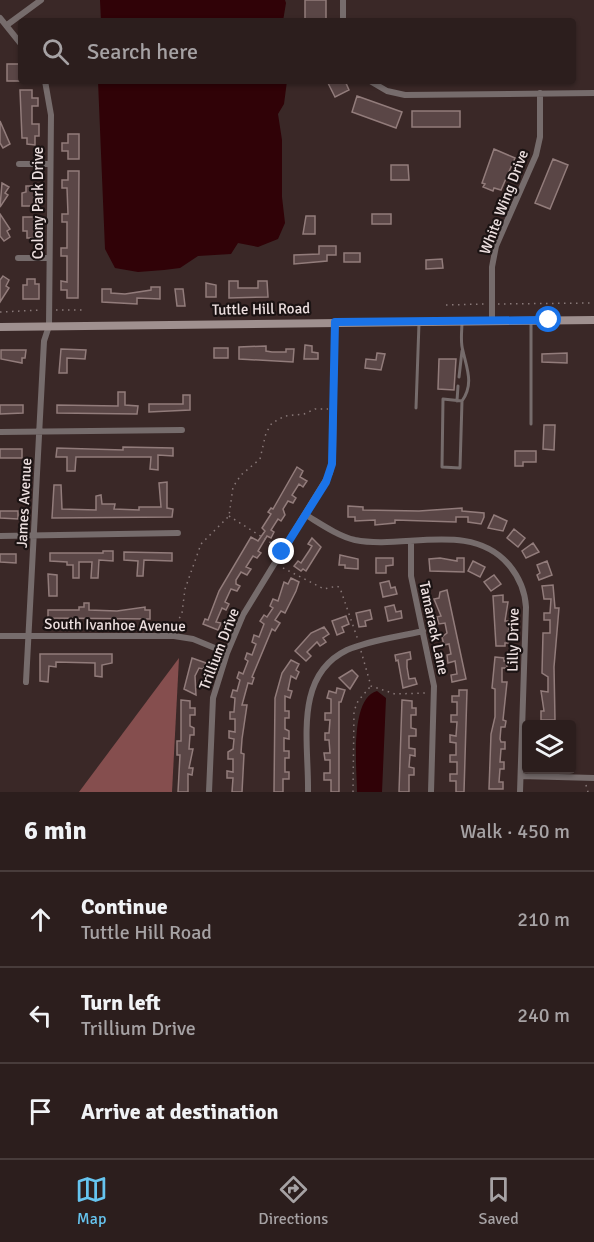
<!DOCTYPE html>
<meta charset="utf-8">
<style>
:root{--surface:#2c1e1d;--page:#342726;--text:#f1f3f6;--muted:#a6a2a4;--line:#483c3b;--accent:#66c4ef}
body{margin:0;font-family:Signika,sans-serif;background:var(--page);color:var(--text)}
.controls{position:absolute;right:18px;bottom:18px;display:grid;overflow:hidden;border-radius:6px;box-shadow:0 2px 4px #0004}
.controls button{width:54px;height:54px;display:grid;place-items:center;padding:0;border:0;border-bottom:2px solid var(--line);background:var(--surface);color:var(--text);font:30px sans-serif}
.stop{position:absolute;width:18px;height:18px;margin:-14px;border:4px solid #1a73e8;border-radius:50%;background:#fff}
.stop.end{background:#1a73e8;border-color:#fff;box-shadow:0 2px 6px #0008}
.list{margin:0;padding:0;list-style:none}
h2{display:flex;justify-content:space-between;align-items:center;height:78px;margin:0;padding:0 24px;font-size:26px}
h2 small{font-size:20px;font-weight:400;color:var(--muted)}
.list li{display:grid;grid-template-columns:39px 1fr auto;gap:18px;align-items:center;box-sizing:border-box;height:96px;padding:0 24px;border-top:2px solid var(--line)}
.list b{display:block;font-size:22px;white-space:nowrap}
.list p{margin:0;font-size:20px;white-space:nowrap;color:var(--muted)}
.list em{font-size:20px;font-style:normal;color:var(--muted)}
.icon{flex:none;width:33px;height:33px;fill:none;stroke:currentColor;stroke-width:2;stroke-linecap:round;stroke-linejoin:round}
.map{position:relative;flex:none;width:594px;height:792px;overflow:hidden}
.search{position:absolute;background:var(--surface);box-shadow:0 2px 4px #0004;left:18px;right:18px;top:18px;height:66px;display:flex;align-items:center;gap:15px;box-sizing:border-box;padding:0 21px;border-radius:6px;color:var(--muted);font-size:22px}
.sheet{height:366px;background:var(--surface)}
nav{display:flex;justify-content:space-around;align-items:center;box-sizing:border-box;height:84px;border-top:2px solid var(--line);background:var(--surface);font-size:16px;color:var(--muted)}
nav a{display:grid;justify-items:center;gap:3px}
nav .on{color:var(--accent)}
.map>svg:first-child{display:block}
</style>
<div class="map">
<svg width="594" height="792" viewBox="0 0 594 792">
<rect width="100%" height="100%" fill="#3a2827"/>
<!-- forest -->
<path fill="#854e4e" d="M179,658L172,792H79Z"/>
<!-- water -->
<path fill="#300207" d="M100,0H285L286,3L283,21H101Z
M98,81H287L284,104L278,114L282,140V197L285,223L278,239L258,247L238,243L231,254L198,256L180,268L164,270L138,272L115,268L105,249Z
M377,691L386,698L382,792H357C357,769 349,699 377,691Z"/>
<!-- building -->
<path fill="#5a4646" stroke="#927c7b" stroke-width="1.5" d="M305,0H326V21H305Z
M7,64H21V81H7Z
M327,81H345L349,90L335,97Z
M20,90H32V98H38V106H32V124H39V136H35V145L27,144V138H22Z
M357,96L402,112L396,128L352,112Z
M412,111H460V127H412Z
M0,121L10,144L3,148L0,143Z
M68,134H79V159H68V151H62V143H68Z
M494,149L515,158L501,190L494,188L493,191L483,187L485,184L482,183Z
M553,159L568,165L550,209L535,203Z
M391,165H408L409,180H391Z
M68,171H79L78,298H67V290H61V281L67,282V256H61V248H67V222H62V214H68L67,188H62V180H68Z
M2,183L9,187L5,193L8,195L0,207Z
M26,186H34V192H38V206H22V193L26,192Z
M0,214L10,229L7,231L10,237L4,241L0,236Z
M372,214H391V224H372Z
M306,216H315V234H303Z
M23,217H40L39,231H35V238H27V231H23Z
M319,246H336V255H327V261L294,264V255L319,254Z
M344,253H360V262H344Z
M442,259L443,268L426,269V260Z
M3,276L9,280L6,286L9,288L0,302V280Z
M27,279H35V284H39V299H23V285H27Z
M229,281H238V288H258V281H267L268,297L229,298Z
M206,283L216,285V297H206Z
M151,287H160V299L137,298V304L102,302V289H111V293L125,294L151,290Z
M175,289H183L185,306H177Z
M305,345L312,346V352L318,353V359H304Z
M266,346V351L272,352H286V349H294L293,362L239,359V347Z
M214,348H228V358H214Z
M61,349L86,350L85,359L67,358V373H59Z
M1,350H26L25,358H22V363L1,359Z
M377,353L385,354L381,370L365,368L366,359L376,360Z
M567,353V363L542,362V354Z
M439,359H456L454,390L438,389Z
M118,392H125V405L138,406L137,414L57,413V405L118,406Z
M183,395H190V410L149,412V404H183Z
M0,405H23V413L0,414Z
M544,425H555L554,450L543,449Z
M123,447L173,448V456L158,455V470L150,469L151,457H76L75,471H67V457H56L57,448L123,450Z
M0,449H22V458H0Z
M515,451H536V462H523V466H515Z
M297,467L303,471L300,477L307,481L303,487L299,484L292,495L296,498L293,503L288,501L283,509L285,515L281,521L278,519L271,530L274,532L271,538L267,536L258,551L261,553L257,558L253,556L246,567L251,569L247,575L241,572L236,580V584L240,586L237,591L231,589L225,602L229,604L226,610L222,608L216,622L221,623L218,630L203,624L205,619L208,620L219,591L251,537L258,541L265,531L262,528L271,514L268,512L271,508L273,509Z
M167,482V508L173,509L172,517L52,518L54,485H61L62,509L96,510V496L101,495L102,504H115L114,509L139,510V507H161L159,483Z
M348,506L363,507V510L419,511L462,508V511L484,513V517L481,524L468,522V517H456V522L395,520V523L375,525V520L355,521V517H348Z
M0,511H18V519L0,518Z
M494,515L507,521L503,531L488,528Z
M514,529L525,538L518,547L507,538Z
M312,538L321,547L306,571L303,569L301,571L294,566L298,561L301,563L309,551L312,546L308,544Z
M533,543L539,552L526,558L522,551Z
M103,551H113V561L99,560L98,578H91L92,562H79V578H73V565H67V562L50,561V553H103Z
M124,552L172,553V561L144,560L143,576H137L138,561L124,560Z
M0,554H16V563L0,562Z
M340,555L358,559V569L345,568V565H339Z
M376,558H393V565L386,566V573H376Z
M440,558L457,561V558H464V572L430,571L429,559Z
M473,561L485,567L480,577L468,571Z
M547,561L552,575L539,580L537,575L540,573L537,565Z
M48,574L57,575V596H49Z
M494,575L501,584L491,591L484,582Z
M291,578L299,582L296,591L285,613L281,611L275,620L280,623L275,631L272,629L252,677L254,678L252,684L248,683L242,705H247L242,739L241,753L244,754L242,792H232L233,778H227V771L233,772V759H228V752L233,749L234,739L229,738V731L235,732V719H230V712H234L235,698L231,697L233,690L237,691L240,680L237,678L239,672L243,674L248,661L245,659L247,653L252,655L256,644L252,642L254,635L259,637L264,624L260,621L264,615L267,617L273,608L270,606L273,599L278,601L284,582L288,584Z
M389,581L391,588L395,587L397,594L383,597L380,583Z
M553,585L555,608H559L554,667L555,720H541V711H544L541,691L548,692V677L542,673L543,633H550V620H544V613H550L551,599H544L542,586Z
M447,590L466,679L452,682L451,675L457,674L455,661L448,663L447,655L451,654L449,644L444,645L442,637L447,633L445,623L439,624L437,617L441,616L434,599L439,598L440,592Z
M503,595V602H508L505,621H509L508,643H505V646H496L493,596Z
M84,603H89V610L117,611L145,607V610H150V619L48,618V610H79V607H84Z
M394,605L396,612L401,611L402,618L388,621L385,607Z
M370,610L372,619L365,621L366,626L359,627L356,613Z
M346,616L349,624L342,627L344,632L337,635L332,621Z
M324,627L329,634L323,638L326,642L320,646L317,642L307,652L311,656L306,661L295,651L311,633Z
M410,652L411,659L407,660V667L409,679L415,678L417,684L403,688L398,660L396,661L395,655Z
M40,654H112V663L102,665V677L95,676V663L56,662V667L49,666L48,682L40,681Z
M495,657L504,658V661H507V668H502V682H507L503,720L506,721L505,727H501L500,739L501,742H505V749H501L500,762H504V769H500L499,782H503V789H489L491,734L495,717V689L492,688Z
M192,658L206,663L203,669L199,668L195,676L196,695L184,689Z
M291,660L299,664L296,670L299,672L296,679L291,676L288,690L292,691L290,698L285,696V711H289V718H285V729L289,731V739L284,738V751H289V758H285V772H289V779H283V792H274L275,698L282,673Z
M352,670L358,676L350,689L339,678Z
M337,688L345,690L341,702H339V792H331V780H324V773H330V760H325L324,753H330L329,740H325V733H329L330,720H325V713H331V699L327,698L329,691L336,693Z
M459,690H467L464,792H456V781H450V774H457V762H450V755H456V743L450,742V735L456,736L457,722H451V715H457V702H452V696H459Z
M181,700L190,701V708H195V715H190V726L194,728V735H190L189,749H193L189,768H193L192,775L188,774V792H178L180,755H177V741H181Z
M402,700L412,701V708H416V715H411V728L416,729V736H409V748L415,749V756L410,755L409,767L414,768V775H409V792H399Z"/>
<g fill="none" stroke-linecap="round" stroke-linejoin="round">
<!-- path -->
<path stroke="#887878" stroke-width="1.5" stroke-dasharray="1.5 4.5" stroke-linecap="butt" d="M498,304L590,303
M446,305L484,304
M56,310H85
M0,312L42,310
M229,516L276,546
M283,568L324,589L337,586L340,588L358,640
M174,629L182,613L185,589L201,544L229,516L233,487L241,475L260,459L266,433L272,423L285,416L304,414L315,409H328
M361,651L371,686L395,694L426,693
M586,785L588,792
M353,792L354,711L358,701L370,687"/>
<!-- service -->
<path stroke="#766c6c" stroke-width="3" d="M531,322V424
M459,377L462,351
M457,401L458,386
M462,401L443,399L442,467L460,468L462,401C474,384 467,369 463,351C460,342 462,331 462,322
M416,408L419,323"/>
<!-- minor -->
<path stroke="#766c6c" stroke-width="6" d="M0,18L21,44
M343,21V0
M7,25L41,0
M370,81L387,91L405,95L594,93
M19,164H49
M18,258H49
M492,320V267L496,246L536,155L540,137V93
M0,432L182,430
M306,515C321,524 338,536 355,540C404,550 471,520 509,565C519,577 525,591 526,607L520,792
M0,536L178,533
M411,541V576L434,686L431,792
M0,636H174L193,639L227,653
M26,682L44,341L49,326L51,115L45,81
M521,776L594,778
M209,792L213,698L227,653L243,615L330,473L333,456L335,322
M308,792C309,744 293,676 347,650C370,640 398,637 423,631"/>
<!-- secondary -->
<path stroke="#9f908f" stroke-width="8" d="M0,327L594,320"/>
</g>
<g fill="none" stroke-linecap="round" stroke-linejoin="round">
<!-- route -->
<path stroke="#1a73e8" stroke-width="8" d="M282,552L326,482L332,464L335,322L549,320"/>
</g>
<g text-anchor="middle" stroke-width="4.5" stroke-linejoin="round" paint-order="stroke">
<!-- street labels -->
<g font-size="15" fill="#ecdfdf" stroke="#1b1313">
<text transform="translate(504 202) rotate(-69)" y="5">White Wing Drive</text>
<text transform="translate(38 203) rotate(-90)" y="5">Colony Park Drive</text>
<text transform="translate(261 309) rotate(-1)" y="5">Tuttle Hill Road</text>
<text transform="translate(24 503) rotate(-87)" y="5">James Avenue</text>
<text transform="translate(115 625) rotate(1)" y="5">South Ivanhoe Avenue</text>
<text transform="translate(434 628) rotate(78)" y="5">Tamarack Lane</text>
<text transform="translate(513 640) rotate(-89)" y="5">Lilly Drive</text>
<text transform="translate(219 649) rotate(-69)" y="5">Trillium Drive</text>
</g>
</g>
</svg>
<div class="controls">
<button><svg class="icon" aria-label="layers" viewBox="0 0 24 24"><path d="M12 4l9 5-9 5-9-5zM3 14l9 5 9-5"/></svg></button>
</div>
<div class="stop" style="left:549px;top:320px"></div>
<div class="stop end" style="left:282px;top:552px"></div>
<div class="search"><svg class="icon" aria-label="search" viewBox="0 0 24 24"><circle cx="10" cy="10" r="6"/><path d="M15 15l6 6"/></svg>Search here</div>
</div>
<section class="sheet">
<h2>6 min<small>Walk · 450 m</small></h2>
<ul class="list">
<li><svg class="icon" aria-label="ahead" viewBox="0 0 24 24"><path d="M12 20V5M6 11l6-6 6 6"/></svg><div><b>Continue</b><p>Tuttle Hill Road</p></div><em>210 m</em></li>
<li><svg class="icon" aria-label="left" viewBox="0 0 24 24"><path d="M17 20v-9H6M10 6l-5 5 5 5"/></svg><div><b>Turn left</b><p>Trillium Drive</p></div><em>240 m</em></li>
<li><svg class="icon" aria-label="arrive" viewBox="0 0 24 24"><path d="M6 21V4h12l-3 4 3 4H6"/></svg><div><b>Arrive at destination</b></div></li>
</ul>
</section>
<nav>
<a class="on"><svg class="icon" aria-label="map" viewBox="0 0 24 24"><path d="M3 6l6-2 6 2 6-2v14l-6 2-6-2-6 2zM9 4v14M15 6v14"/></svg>Map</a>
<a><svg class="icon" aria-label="directions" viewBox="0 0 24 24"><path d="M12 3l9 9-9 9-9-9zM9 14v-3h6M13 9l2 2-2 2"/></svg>Directions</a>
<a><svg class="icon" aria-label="saved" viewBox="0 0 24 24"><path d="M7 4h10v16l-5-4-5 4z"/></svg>Saved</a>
</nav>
